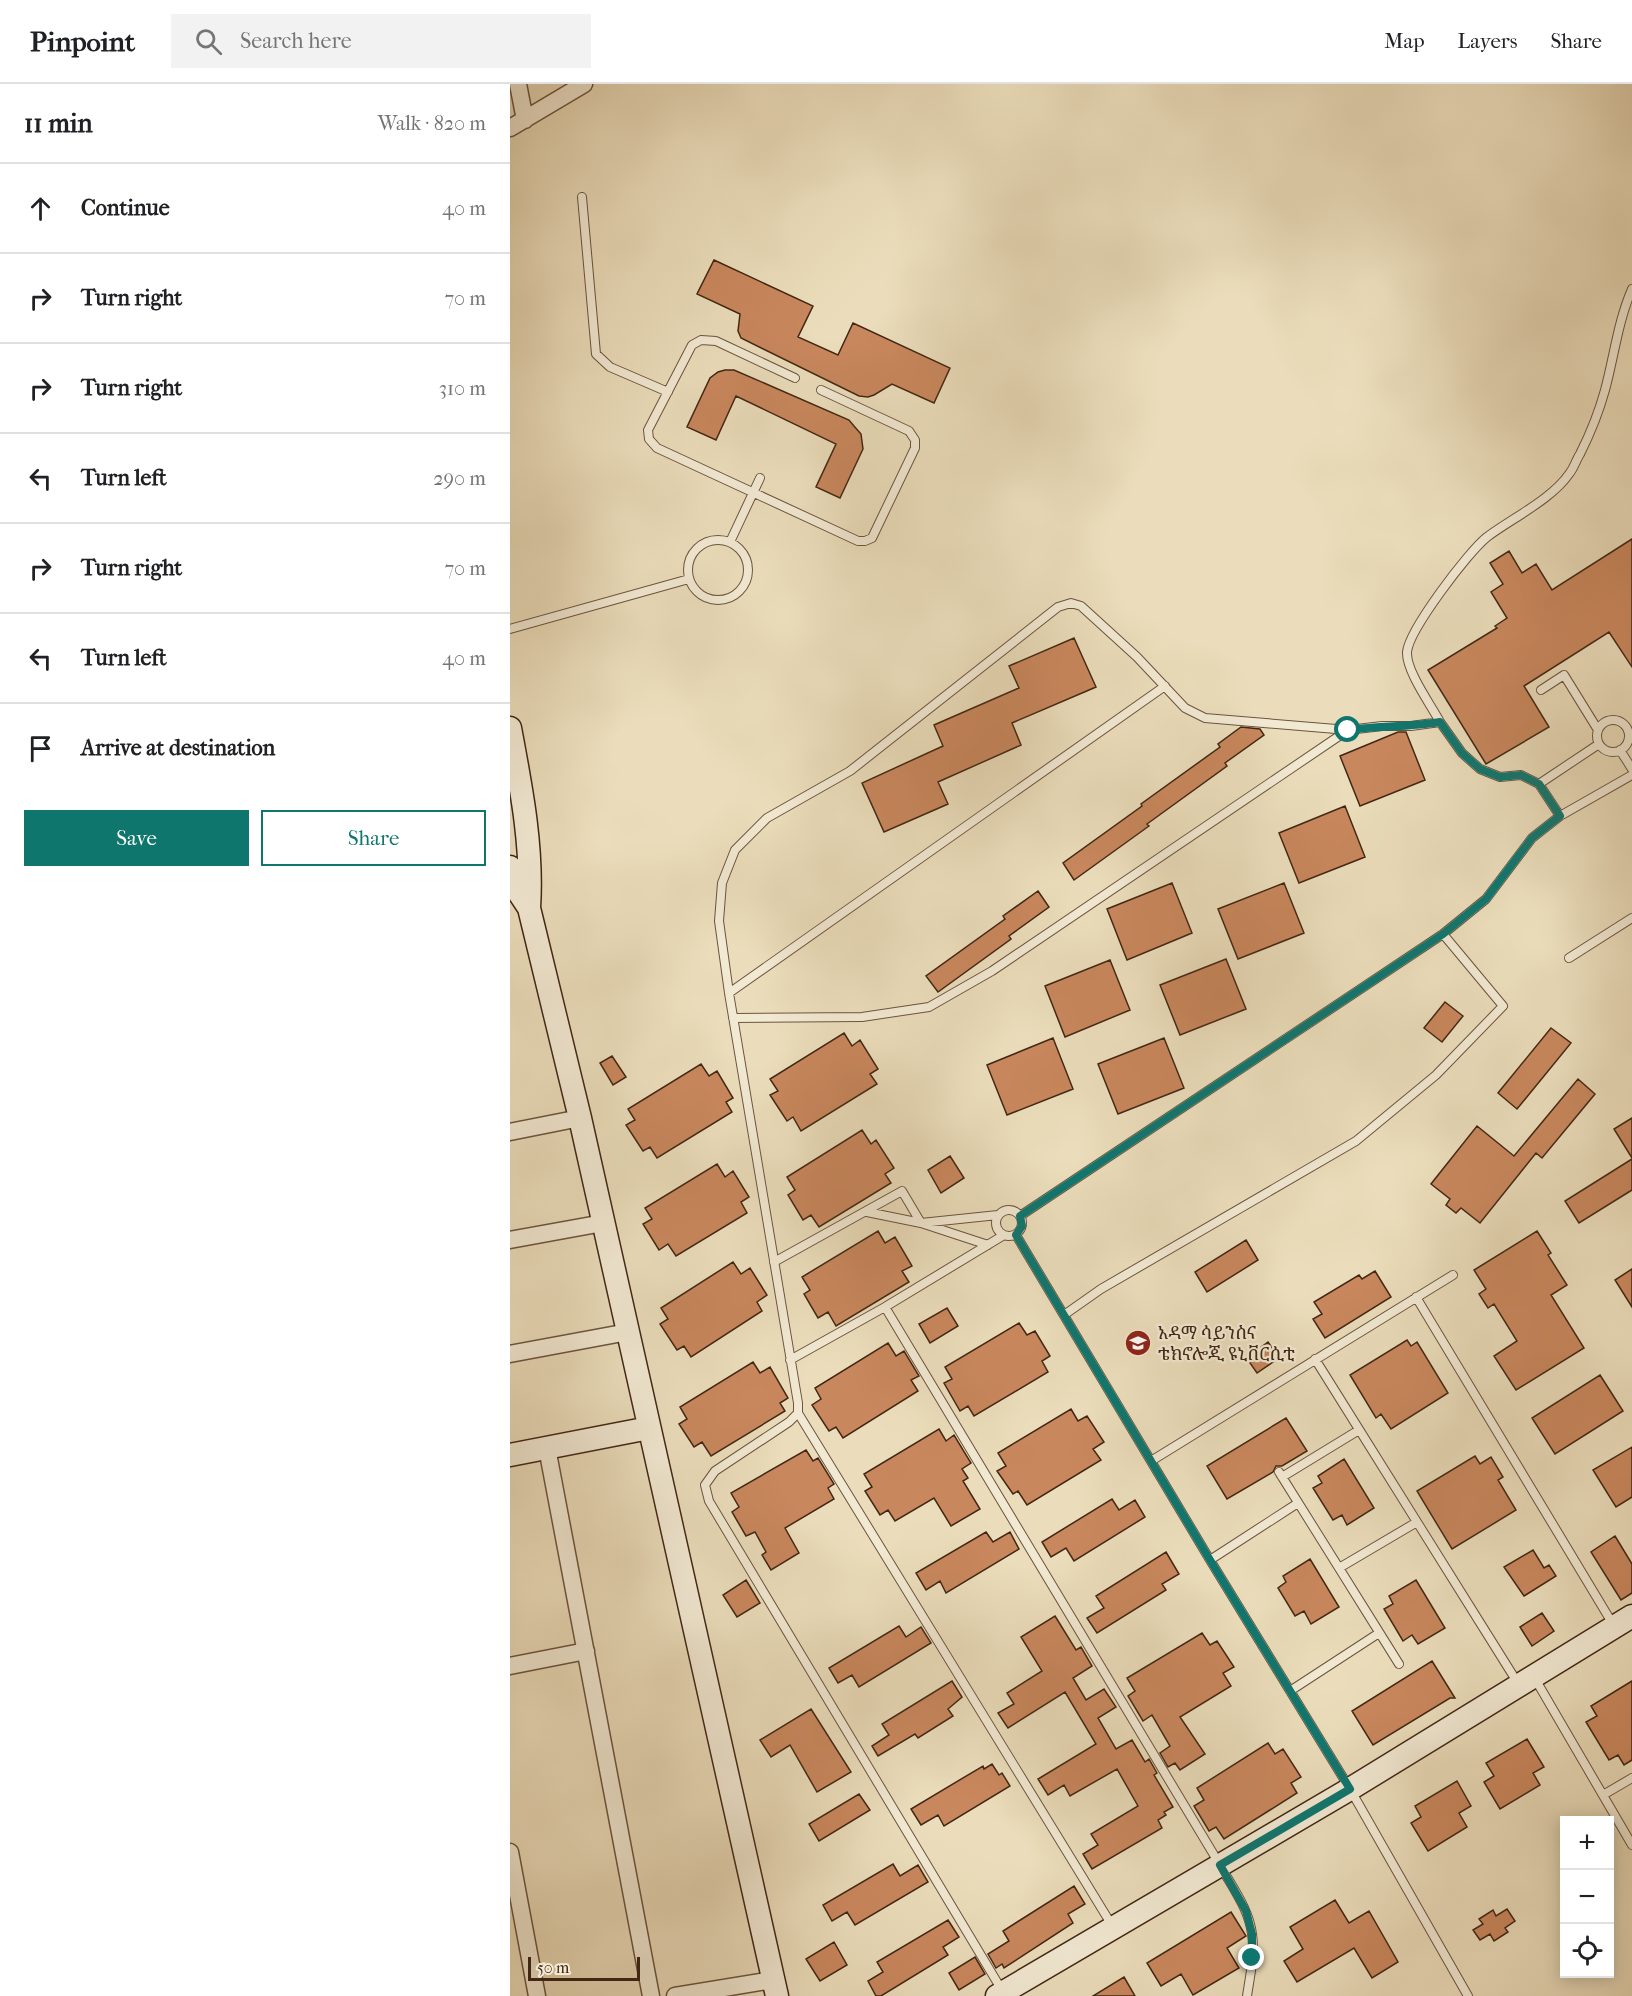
<!DOCTYPE html>
<meta charset="utf-8">
<style>
:root{--surface:#fff;--page:#f2f2f2;--text:#202124;--muted:#757577;--line:#e0e0e0;--accent:#0f766e}
body{margin:0;font-family:"IM FELL French Canon","Noto Serif Ethiopic",serif;background:var(--page);color:var(--text)}
.controls{position:absolute;right:18px;bottom:18px;display:grid;overflow:hidden;border-radius:0px;box-shadow:0 3px 15px #0003}
.controls button{width:54px;height:54px;display:grid;place-items:center;padding:0;border:0;border-bottom:2px solid var(--line);background:var(--surface);color:var(--text);font:30px sans-serif}
.scale{position:absolute;left:18px;bottom:15px;width:112px;box-sizing:border-box;padding-left:6px;border:3px solid #422715;border-top:0;font-size:16px;line-height:21px;white-space:nowrap;color:#422715;-webkit-text-stroke:4px #f2e9d3;paint-order:stroke}
.stop{position:absolute;width:18px;height:18px;margin:-14px;border:4px solid #0f766e;border-radius:50%;background:#fff}
.stop.end{background:#0f766e;border-color:#fff;box-shadow:0 2px 6px #0008}
.list{margin:0;padding:0;list-style:none}
h2{display:flex;justify-content:space-between;align-items:center;height:78px;margin:0;padding:0 24px;font-size:26px}
h2 small{font-size:20px;font-weight:400;color:var(--muted)}
.list li{display:grid;grid-template-columns:39px 1fr auto;gap:18px;align-items:center;box-sizing:border-box;height:90px;padding:0 24px;border-top:2px solid var(--line)}
.list b{display:block;font-size:22px;white-space:nowrap}
.list em{font-size:20px;font-style:normal;color:var(--muted)}
.actions{display:flex;gap:12px;padding:18px 24px}
.actions a{flex:1;padding:14px 0;border:2px solid var(--accent);border-radius:0px;text-align:center;font-size:21px;color:var(--accent)}
.actions .main{background:var(--accent);color:#fff}
.icon{flex:none;width:33px;height:33px;fill:none;stroke:currentColor;stroke-width:2;stroke-linecap:round;stroke-linejoin:round}
.map{position:relative;flex:none;width:1122px;height:1912px;overflow:hidden}
header{display:flex;align-items:center;gap:36px;box-sizing:border-box;height:84px;padding:0 30px;background:var(--surface);border-bottom:2px solid var(--line)}
header strong{font-size:28px}
nav{display:flex;gap:33px;margin-inline-start:auto;font-size:21px}
.search{width:420px;height:54px;background:var(--page);display:flex;align-items:center;gap:15px;box-sizing:border-box;padding:0 21px;border-radius:0px;color:var(--muted);font-size:22px}
main{display:flex}
aside{flex:1;background:var(--surface)}
.map>svg:first-child{display:block}
</style>
<header>
<strong>Pinpoint</strong>
<div class="search"><svg class="icon" aria-label="search" viewBox="0 0 24 24"><circle cx="10" cy="10" r="6"/><path d="M15 15l6 6"/></svg>Search here</div>
<nav><a>Map</a><a>Layers</a><a>Share</a></nav>
</header>
<main>
<aside>
<h2>11 min<small>Walk · 820 m</small></h2>
<ul class="list">
<li><svg class="icon" aria-label="ahead" viewBox="0 0 24 24"><path d="M12 20V5M6 11l6-6 6 6"/></svg><div><b>Continue</b></div><em>40 m</em></li>
<li><svg class="icon" aria-label="right" viewBox="0 0 24 24"><path d="M7 20v-9h11M14 6l5 5-5 5"/></svg><div><b>Turn right</b></div><em>70 m</em></li>
<li><svg class="icon" aria-label="right" viewBox="0 0 24 24"><path d="M7 20v-9h11M14 6l5 5-5 5"/></svg><div><b>Turn right</b></div><em>310 m</em></li>
<li><svg class="icon" aria-label="left" viewBox="0 0 24 24"><path d="M17 20v-9H6M10 6l-5 5 5 5"/></svg><div><b>Turn left</b></div><em>290 m</em></li>
<li><svg class="icon" aria-label="right" viewBox="0 0 24 24"><path d="M7 20v-9h11M14 6l5 5-5 5"/></svg><div><b>Turn right</b></div><em>70 m</em></li>
<li><svg class="icon" aria-label="left" viewBox="0 0 24 24"><path d="M17 20v-9H6M10 6l-5 5 5 5"/></svg><div><b>Turn left</b></div><em>40 m</em></li>
<li><svg class="icon" aria-label="arrive" viewBox="0 0 24 24"><path d="M6 21V4h12l-3 4 3 4H6"/></svg><div><b>Arrive at destination</b></div></li>
</ul>
<div class="actions"><a class="main">Save</a><a>Share</a></div>
</aside>
<div class="map">
<svg width="1122" height="1912" viewBox="0 0 1122 1912">
<rect width="100%" height="100%" fill="#ebddbb"/>
<filter id="stains"><feTurbulence type="fractalNoise" baseFrequency=".00333" numOctaves="4"/><feColorMatrix values="0 0 0 0 .2 0 0 0 0 .09 0 0 0 0 .02 0 0 0 .5 -.17"/></filter>
<radialGradient id="worn" r=".72"><stop offset=".6" stop-color="#630" stop-opacity="0"/><stop offset="1" stop-color="#630" stop-opacity=".3"/></radialGradient>
<!-- building -->
<path fill="#c9875d" stroke="#422715" stroke-width="1.5" d="M204,176L303,222L288,253L328,271L343,239L440,284L424,319L382,300L364,311L358,313L349,312L231,254L228,247L230,230L187,210Z
M215,286H224L339,336L344,342L351,350L353,365L330,414L306,403L326,360L226,312L206,356L177,343L200,294L208,288Z
M1122,455V583L1099,548L1014,602L1039,643L976,680L918,586L987,544L985,542L997,534L981,508L993,500L980,479L999,467L1012,489L1026,480L1042,506Z
M564,554L586,603L502,639L511,661L428,698L438,720L374,748L352,699L433,662L424,641L509,604L499,582Z
M731,643L750,645L754,651L715,679L717,682L637,740L639,742L564,796L553,779L632,722L631,720L710,663L708,660Z
M888,648H896L915,696L850,722L830,672Z
M835,722L855,773L789,799L769,749Z
M662,799L682,849L617,876L597,825Z
M774,799L794,849L728,875L708,825Z
M528,807L539,823L499,852L501,855L428,908L416,892L495,835L493,832Z
M716,875L736,925L670,951L650,901Z
M600,876L620,926L555,953L535,902Z
M935,918L953,932L932,958L914,944Z
M1041,944L1061,959L1007,1025L988,1009Z
M334,949L342,962L350,956L368,985L360,990L367,1000L291,1047L283,1033L277,1037L260,1011L268,1007L260,995Z
M543,954L563,1005L497,1031L477,981Z
M654,954L674,1004L608,1030L588,980Z
M102,972L116,993L103,1001L90,979Z
M191,980L199,992L207,987L223,1014L216,1018L222,1028L147,1074L140,1063L133,1067L116,1041L125,1036L118,1025Z
M1068,995L1085,1010L1032,1074L1026,1069L970,1139L951,1124L946,1129L936,1121L940,1115L921,1100L967,1042L1004,1072Z
M1122,1034V1074L1104,1045Z
M352,1046L361,1060L366,1056L384,1084L375,1090L381,1099L309,1143L301,1131L293,1136L278,1111L285,1106L277,1093Z
M440,1072L454,1094L431,1109L418,1086Z
M1122,1075V1106L1069,1139L1055,1117Z
M207,1080L215,1093L223,1087L239,1113L231,1118L237,1129L166,1172L158,1160L149,1166L133,1140L142,1135L135,1124Z
M368,1147L375,1159L385,1153L402,1182L392,1187L399,1198L326,1242L318,1228L308,1234L294,1210L300,1206L292,1193Z
M1027,1147L1041,1169L1038,1171L1057,1201L1041,1211L1074,1264L1006,1306L984,1272L1007,1257L984,1220L978,1224L969,1210L976,1205L964,1186Z
M736,1156L748,1176L697,1208L685,1188Z
M223,1178L231,1190L240,1184L257,1211L247,1218L252,1227L181,1273L174,1262L167,1266L150,1240L158,1235L151,1224Z
M1122,1185V1223L1105,1196Z
M865,1187L881,1213L815,1254L803,1235L812,1230L804,1218L849,1191L852,1195Z
M437,1224L448,1242L420,1259L409,1240Z
M509,1239L517,1251L525,1247L540,1272L532,1277L538,1288L464,1332L458,1322L450,1327L434,1299L442,1295L435,1283Z
M897,1256L901,1262L907,1258L938,1309L881,1345L871,1330L866,1334L840,1291Z
M758,1258L769,1274L747,1289L740,1279L749,1272L746,1267Z
M378,1259L386,1272L394,1267L409,1292L401,1296L408,1307L333,1354L326,1343L319,1347L302,1321L311,1315L305,1304Z
M243,1278L250,1289L260,1283L278,1314L270,1319L275,1327L201,1372L192,1358L184,1363L169,1340L177,1335L170,1323Z
M1090,1291L1113,1327L1045,1370L1022,1334Z
M561,1325L568,1337L577,1332L594,1358L583,1365L591,1376L517,1421L508,1407L503,1410L487,1387L496,1382L488,1369Z
M776,1334L797,1367L772,1382H766L763,1388L717,1415L697,1382Z
M429,1345L436,1357L444,1351L461,1379L452,1385L458,1394L453,1397L470,1425L441,1442L424,1414L385,1437L378,1426L370,1431L355,1407L362,1403L354,1390Z
M1122,1363V1413L1106,1423L1083,1386Z
M296,1366L303,1377L308,1374L324,1400L318,1404L324,1415L275,1444L289,1469L261,1486L252,1471L256,1468L245,1448L236,1452L222,1428L229,1423L221,1409Z
M965,1372L970,1380L981,1373L993,1393L988,1396L1006,1426L942,1465L907,1407Z
M834,1375L864,1424L837,1441L832,1431L823,1436L803,1404L812,1399L808,1392Z
M602,1415L609,1426L625,1416L635,1433L564,1477L556,1464L541,1473L532,1458Z
M476,1448L483,1458L500,1448L509,1465L436,1509L430,1497L416,1506L406,1489Z
M1105,1452L1122,1480V1509L1111,1516L1081,1468Z
M1023,1466L1034,1484L1039,1481L1046,1492L1014,1512L994,1483Z
M656,1468L669,1490L652,1500L656,1506L587,1549L577,1534L594,1524L586,1512Z
M800,1475L829,1523L801,1540L794,1527L785,1532L768,1504L776,1498L773,1492Z
M236,1496L250,1519L227,1533L213,1511Z
M906,1496L935,1544L908,1560L902,1551L893,1557L874,1525L883,1520L879,1512Z
M1032,1529L1044,1547L1022,1562L1010,1543Z
M545,1532L566,1566L571,1563L582,1582L563,1594L576,1616L594,1605L606,1623L588,1634L606,1665L622,1656L635,1678L639,1675L647,1689L644,1691L663,1723L654,1728L656,1731L648,1736L652,1744L582,1785L573,1770L588,1761L581,1750L628,1722L607,1685L560,1712L554,1701L538,1711L528,1695L586,1660L555,1608L498,1644L488,1629L504,1620L497,1609L532,1587L511,1553Z
M389,1542L396,1553L411,1543L421,1559L349,1603L342,1591L328,1599L319,1584Z
M692,1549L700,1561L707,1557L724,1583L713,1589L721,1602L670,1633L695,1670L670,1686L665,1679L658,1683L650,1669L660,1662L642,1631L633,1637L618,1612L625,1607L617,1594Z
M922,1577L945,1614H940L863,1661L842,1627Z
M442,1597L452,1613L438,1625L443,1632L408,1654L405,1650L368,1672L362,1662L379,1651L372,1640Z
M1122,1597V1676L1114,1681L1108,1671L1099,1676L1076,1638L1087,1632L1081,1622Z
M301,1625L341,1688L307,1708L280,1661L261,1673L250,1656Z
M1017,1655L1034,1683L1023,1689L1030,1701L990,1725L974,1698L984,1692L976,1679Z
M758,1659L765,1670L773,1665L791,1693L781,1699L787,1709L714,1755L706,1743L699,1747L684,1722L694,1716L687,1704Z
M482,1680L489,1691L492,1689L500,1702L434,1742L428,1731L411,1741L401,1725L473,1682L474,1685Z
M947,1697L961,1722L949,1729L957,1743L918,1767L901,1739L911,1733L905,1722Z
M349,1710L360,1726L309,1757L299,1740Z
M383,1780L390,1792L408,1781L418,1798L345,1841L337,1828L322,1837L313,1821Z
M564,1802L575,1820L558,1830L563,1839L494,1884L492,1880L486,1884L478,1870L499,1857L493,1847Z
M825,1816L839,1839L859,1827L888,1878L862,1894L844,1864L787,1898L774,1877L793,1865L780,1843Z
M997,1825L1005,1837L995,1844L998,1848L984,1857L980,1850L970,1856L963,1846L973,1840L969,1835L983,1826L986,1832Z
M721,1828L736,1852L717,1864L729,1884L683,1911L671,1890L651,1902L637,1879Z
M438,1836L449,1853L433,1863L438,1871L371,1912H366L358,1897L373,1888L367,1878Z
M324,1858L337,1881L310,1897L296,1875Z
M465,1873L475,1890L449,1906L439,1889Z
M614,1893L625,1912H583Z"/>
<g fill="none" stroke-linecap="round" stroke-linejoin="round">
<!-- lane casing -->
<g stroke="#6c543e" stroke-width="10">
<path id="lane" d="M72,113L86,270L100,283L158,308
M285,294L206,257L191,256L182,261L138,346L139,355L147,364L348,457H355L362,454L405,364V356L399,347L311,306
M178 486a30 30 0 1 1 60 0a30 30 0 1 1-60 0Z
M220,458L250,394
M0,545L179,495
M1031,606L1054,591L1088,646
M1087 652a16 16 0 1 1 32 0a16 16 0 1 1-32 0Z
M930,638C921,621 896,587 897,568C899,546 958,468 977,453C1001,435 1042,415 1059,390C1064,384 1066,376 1070,370C1080,350 1089,328 1095,306C1104,273 1108,237 1122,205
M1110,666L1122,685
M1029,700L1089,660
M1059,874L1122,834
M219,909L655,602
M223,934L352,933L419,923L482,887L838,646
M486 1139a13 13 0 1 1 26 0a13 13 0 1 1-26 0Z
M357,1128L411,1139L478,1161
M510,1132L933,850
M506,1151L700,1476L840,1705L958,1912
M264,1178L392,1107L411,1139L488,1131
M906,1213L1104,1542
M375,1223L710,1781C722,1803 739,1825 742,1850C745,1870 740,1892 737,1912
M554,1231L591,1205L846,1057L926,991L993,922L933,850L976,815L1022,754L1050,732L1122,691
M805,1275L1009,1601
M280,1276L375,1223L494,1151
M288,1329L279,1338L205,1387L195,1401L199,1417L493,1908
M641,1377L943,1191
M769,1388L889,1580
M772,1393L849,1346
M700,1476L788,1419
M829,1484L907,1438
M1024,1593L1122,1761
M780,1607L869,1549
M1093,1711L1122,1694
M603,1843L288,1329V1319L219,909L209,837L212,799L225,766L257,734L340,687L548,523L561,519L571,522L627,573L675,624L695,634L838,646L872,642H901L930,638L952,669L970,685L990,693L1011,691L1029,700L1050,732"/>
</g>
<!-- street casing -->
<g stroke="#6c543e" stroke-width="19">
<path id="street" d="M8,0L15,36
M0,44L74,0
M0,1048L70,1034
M0,1156L93,1139
M0,1270L118,1248
M37,1364L141,1912
M0,1582L76,1567
M0,1768L27,1912
M165,1912L263,1896"/>
</g>
<!-- secondary casing -->
<g stroke="#422715" stroke-width="25">
<path id="secondary" d="M0,644C11,703 23,763 19,824L70,1034L267,1912
M0,783L3,800L19,824
M0,1371L139,1344
M487,1912L840,1705L1122,1532"/>
</g>
<!-- lane -->
<use href="#lane" stroke="#f2e9d3" stroke-width="8"/>
<!-- street -->
<use href="#street" stroke="#f2e9d3" stroke-width="16"/>
<!-- secondary -->
<use href="#secondary" stroke="#f2e9d3" stroke-width="22"/>
</g>
<g fill="none" stroke-linecap="round" stroke-linejoin="round">
<!-- route -->
<path stroke="#0f766e" stroke-width="8" d="M742,1874V1850L736,1827L710,1781L840,1705L700,1476L506,1151L512,1142L510,1132L933,850L976,815L1022,754L1050,732L1029,700L1011,691L990,693L970,685L952,669L930,638C899,643 869,642 838,646"/>
</g>
<!-- icons -->
<defs>
<g id="university-disc" transform="scale(1.35)"><circle r="9.5" fill="#8f2418" stroke="#f2e9d3"/><path d="M0-5L7-2L0 1L-7-2ZM-4 1L0 2.5L4 1V4Q0 6-4 4Z" fill="#fff"/></g>
</defs>
<g fill-rule="evenodd">
<use href="#university-disc" x="628" y="1259"/>
</g>
<g text-anchor="middle" stroke-width="4.5" stroke-linejoin="round" paint-order="stroke">
<!-- poi labels -->
<g font-size="18" fill="#422715" stroke="#f2e9d3" text-anchor="start">
<text x="648" y="1255">አዳማ ሳይንስና<tspan x="648" dy="21">ቴክኖሎጂ ዩኒቨርሲቲ</tspan></text>
</g>
</g>
<rect width="100%" height="100%" filter="url(#stains)"/>
<rect width="100%" height="100%" fill="url(#worn)"/>
</svg>
<div class="controls">
<button>+</button>
<button>−</button>
<button><svg class="icon" aria-label="locate" viewBox="0 0 24 24"><circle cx="12" cy="12" r="6"/><path d="M12 2v4M12 18v4M2 12h4M18 12h4"/></svg></button>
</div>
<div class="scale">50 m</div>
<div class="stop" style="left:838px;top:646px"></div>
<div class="stop end" style="left:742px;top:1874px"></div>
</div>
</main>
